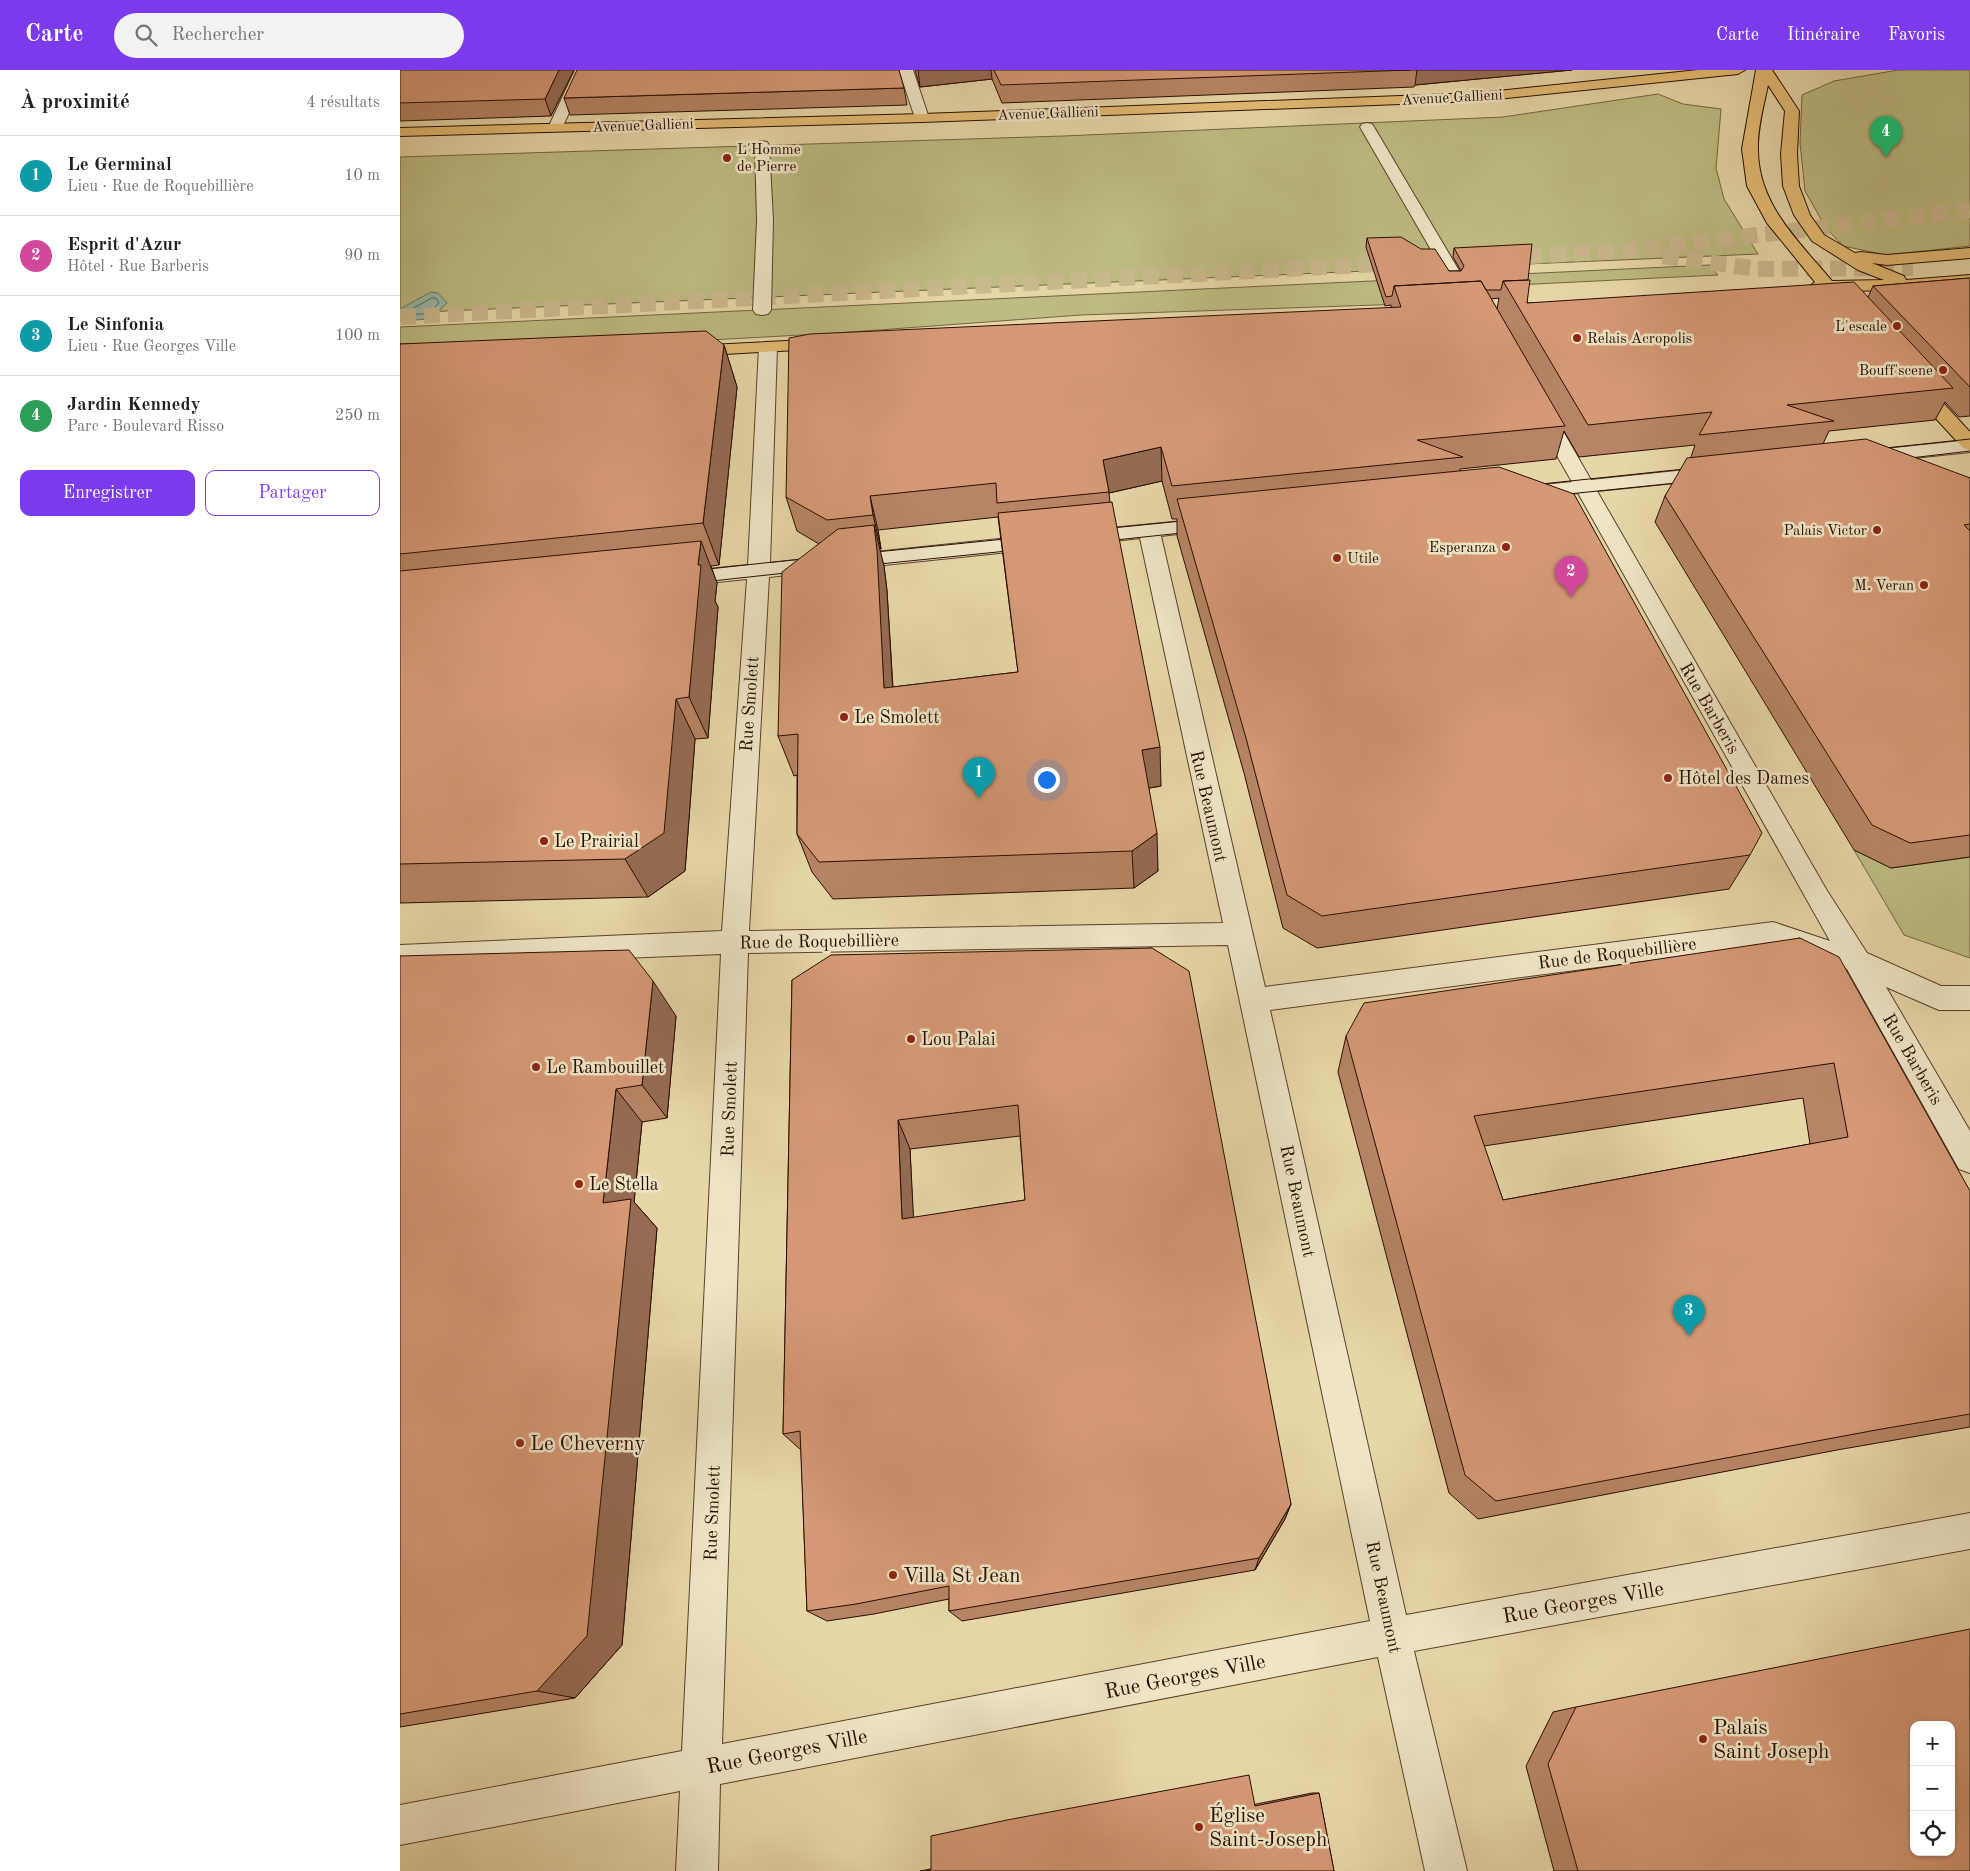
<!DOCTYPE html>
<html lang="fr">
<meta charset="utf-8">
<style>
:root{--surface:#fff;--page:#f2f2f2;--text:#202124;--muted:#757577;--line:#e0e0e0;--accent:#7c3aed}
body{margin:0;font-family:"Old Standard TT",serif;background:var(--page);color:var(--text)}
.controls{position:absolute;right:15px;bottom:15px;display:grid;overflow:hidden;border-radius:10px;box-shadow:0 1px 4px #0004}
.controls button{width:45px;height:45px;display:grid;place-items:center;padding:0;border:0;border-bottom:1px solid var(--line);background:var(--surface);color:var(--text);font:25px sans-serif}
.you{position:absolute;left:646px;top:709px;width:18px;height:18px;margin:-12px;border:4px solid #fff;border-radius:50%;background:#1a73e8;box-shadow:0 0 0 8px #1a73e833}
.badge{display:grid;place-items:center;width:32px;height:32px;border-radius:50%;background:var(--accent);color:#fff;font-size:16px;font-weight:700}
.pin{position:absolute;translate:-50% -41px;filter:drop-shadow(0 1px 2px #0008)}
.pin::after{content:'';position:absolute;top:26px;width:18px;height:15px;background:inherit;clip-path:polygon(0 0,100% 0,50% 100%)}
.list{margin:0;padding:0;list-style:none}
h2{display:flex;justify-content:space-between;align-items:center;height:65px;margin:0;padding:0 20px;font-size:21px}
h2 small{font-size:16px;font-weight:400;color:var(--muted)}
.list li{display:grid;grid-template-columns:32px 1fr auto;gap:15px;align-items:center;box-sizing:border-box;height:80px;padding:0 20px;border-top:1px solid var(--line)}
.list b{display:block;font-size:19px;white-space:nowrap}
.list p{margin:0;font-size:16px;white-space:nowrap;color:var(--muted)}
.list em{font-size:16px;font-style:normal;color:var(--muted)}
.actions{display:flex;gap:10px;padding:15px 20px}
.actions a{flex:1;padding:11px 0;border:1px solid var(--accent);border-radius:10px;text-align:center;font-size:18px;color:var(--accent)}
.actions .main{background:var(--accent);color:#fff}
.icon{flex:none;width:28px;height:28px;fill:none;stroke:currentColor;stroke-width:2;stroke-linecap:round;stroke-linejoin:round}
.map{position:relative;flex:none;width:1570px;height:1801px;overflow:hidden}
header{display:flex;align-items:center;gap:30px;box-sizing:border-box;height:70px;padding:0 25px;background:var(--accent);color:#fff}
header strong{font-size:24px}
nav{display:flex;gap:28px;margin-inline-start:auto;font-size:18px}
.search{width:350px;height:45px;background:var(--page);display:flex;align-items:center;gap:12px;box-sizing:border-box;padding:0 18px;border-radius:28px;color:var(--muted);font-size:19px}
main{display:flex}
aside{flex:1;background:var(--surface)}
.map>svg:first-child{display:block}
</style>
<header>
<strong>Carte</strong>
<div class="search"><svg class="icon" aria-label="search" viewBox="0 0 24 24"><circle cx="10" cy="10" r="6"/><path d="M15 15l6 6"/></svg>Rechercher</div>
<nav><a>Carte</a><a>Itinéraire</a><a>Favoris</a></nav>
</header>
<main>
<aside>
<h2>À proximité<small>4 résultats</small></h2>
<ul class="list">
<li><span class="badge" style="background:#0f9aa8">1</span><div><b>Le Germinal</b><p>Lieu · Rue de Roquebillière</p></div><em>10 m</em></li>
<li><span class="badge" style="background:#d1479c">2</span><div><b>Esprit d'Azur</b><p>Hôtel · Rue Barberis</p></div><em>90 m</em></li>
<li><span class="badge" style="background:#0f9aa8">3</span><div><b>Le Sinfonia</b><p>Lieu · Rue Georges Ville</p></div><em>100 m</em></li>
<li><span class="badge" style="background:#2e9e5b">4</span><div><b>Jardin Kennedy</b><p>Parc · Boulevard Risso</p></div><em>250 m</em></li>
</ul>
<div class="actions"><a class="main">Enregistrer</a><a>Partager</a></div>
</aside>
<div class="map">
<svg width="1570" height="1801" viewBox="0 0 1570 1801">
<rect width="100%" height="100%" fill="#e7d7a8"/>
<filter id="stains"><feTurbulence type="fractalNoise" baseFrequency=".004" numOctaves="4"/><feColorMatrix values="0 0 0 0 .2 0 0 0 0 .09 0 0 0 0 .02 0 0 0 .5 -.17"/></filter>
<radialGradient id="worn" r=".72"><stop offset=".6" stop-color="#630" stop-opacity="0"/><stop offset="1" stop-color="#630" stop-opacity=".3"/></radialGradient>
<!-- green -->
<path fill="#bdbc82" stroke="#726541" d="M1498,0H1570V176L1486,185L1443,176L1426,158L1405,121L1400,73L1402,25L1434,11Z
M1258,24L1283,34L1321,39L1316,98L1324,129L1358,184L0,243V87L663,66L1103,47Z
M1310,195L1318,205L1095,216L1005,234L681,245L438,263L0,287V257Z
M1454,780L1491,798L1570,787V888L1504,865Z"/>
<!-- water -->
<path fill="#97baa8" stroke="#6b7565" d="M31,222L38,223L47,233L29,249L0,251V239Z"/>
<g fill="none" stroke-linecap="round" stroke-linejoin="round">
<!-- shore -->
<path stroke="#606454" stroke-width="1" d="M32,228H36L39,233L28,244H9V241Z"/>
<!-- major-tunnel -->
<path stroke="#cab98f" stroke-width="16" stroke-dasharray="16 8" stroke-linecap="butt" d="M1263,186L1358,199L1513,198
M0,247L1222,181L1570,140"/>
<!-- minor casing -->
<g stroke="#58402a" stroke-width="2">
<path id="minor" d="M175,0H189L162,58L160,61H150L148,58Z
M499,0H513L529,48L527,51H517L515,48Z
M967,53L972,54L974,57L1061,204L1059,208H1047L1045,204L960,57L962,54Z
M362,71L367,72L369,75L373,150L371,240L368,244L362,245L356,244L353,240L357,150L355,75L357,72Z
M368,272L374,273L377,277L370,493L638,465L645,467L648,472L645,477L638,479L369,507L349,861L823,853L740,468L680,475L673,473L670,468L673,463L680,461L814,448L821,449L824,454L821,459L761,466L865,917L1373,852L1430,871L1178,423L1123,429L1116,427L1113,423L1116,419L1123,417L1172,412L1132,342L1135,338L1142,336L1149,338L1152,342L1191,410L1314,397L1321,399L1324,403L1321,407L1314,409L1197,421L1426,819L1467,883L1541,916H1570V940H1539L1486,917L1570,1061V1103L1559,1099L1447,899L1373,874L870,940L1006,1545L1570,1443V1479L1014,1581L1067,1801H1025L978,1587L320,1714L318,1801H276L280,1721L0,1775V1735L282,1681L321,884L0,897V875L322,861L347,509L278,516L270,514L267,509L270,504L278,502L348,495L359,277L362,273ZM828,875L970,1551L322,1674L348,883Z
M1570,370V382L1466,393L1459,391L1456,387L1459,383L1466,381Z"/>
</g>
<!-- major casing -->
<g stroke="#280e00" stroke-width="2">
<path id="major" d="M1298,0H1345L1338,4L1079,31L522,52L0,66V58L522,44L1079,23Z
M1356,0H1372L1399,41L1397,84L1399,116L1410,145L1424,165L1455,183L1461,182L1487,185L1570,178V188L1487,195L1472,193L1504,206L1506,210L1570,205V215L1510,220L1440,221L1445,227L1442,231C1432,233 1428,229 1422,221L1413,220L1410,216L1415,212L1367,153L1347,116L1342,79ZM1368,15L1385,41L1381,84L1383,116L1394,145L1412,171L1458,200L1484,210L1432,211C1399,172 1358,134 1358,80C1357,59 1364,35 1368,15Z
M425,269L431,270L434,274L431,278L289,286L283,285L280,281L283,277L289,276Z
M1515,308L1522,310L1570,362V380L1563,378L1508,318L1506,314L1508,310Z"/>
</g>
<!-- minor -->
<use href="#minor" fill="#efe5c6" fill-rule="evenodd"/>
<!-- major -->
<use href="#major" fill="#e4bc74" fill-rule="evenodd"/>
<!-- tram -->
<path stroke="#280e00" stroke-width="1" d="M1476,379L1570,369
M1502,389L1570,381
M1132,415L1294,398
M1159,425L1286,412
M702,459L792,450
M706,471L791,462
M466,483L615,468
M470,495L617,480
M299,500L411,488
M303,512L395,502"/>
</g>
<!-- wall -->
<path fill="#b78465" stroke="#280e00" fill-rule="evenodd" d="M0,0H174L151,46L0,51Z
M515,0H1172L1015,15L1014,17L602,33L592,9L520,17Z
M504,18L507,35L170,45L164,28Z
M967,168L1049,201H1061L1053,187L1054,178L1128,210L1127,233L1468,227L1473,216L1570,208V346L1559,347L1545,332L1535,350L1429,361L1423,374L1570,408V787L1491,798L1454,780L1255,452L1265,426L1291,387L1295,375L1179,387L1164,361L1156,389L1060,399V401L1350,785L1329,819L917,878L883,858L844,703L777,466V449H772L762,411L709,423L710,432L761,716L749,718L758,801L734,818L433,829L412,802L397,764V705L394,706L378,666L419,474L397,461L386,427L991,238V235L985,236L966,177ZM1099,228L1097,239L1091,229ZM598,447L618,602L493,617L487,521L484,496L479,479H481L478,460Z
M0,274L324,275L337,317L319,495L311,496L317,513L315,531L318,537L308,668L295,669L285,801L248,827L0,833Z
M1400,868L1570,1121V1357L1437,1380L1078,1449L1049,1423L938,1002L946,966ZM1403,1028L1410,1074L1103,1130L1084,1076Z
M752,878L891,1434L885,1449L855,1500L562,1551L549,1541V1529L474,1544L427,1551L407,1541L401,1380L383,1364L392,910ZM620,1066L625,1130L513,1148L510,1079Z
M0,886L276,946L267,1048L242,1052L234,1132L257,1158L222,1575L175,1628L0,1657Z
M1176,1637L1570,1801H1154L1126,1696L1153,1642Z
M912,1723H919L934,1801H520Z"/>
<!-- shaded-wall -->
<path fill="#956b53" stroke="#280e00" d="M159,0H174L151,46L145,29Z
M518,0H591L592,9L520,17Z
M1017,0H1172L1015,15Z
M324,275L337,317L319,495L303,453Z
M761,377L762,411L709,423L703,390Z
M470,426L478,460L481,479L473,445Z
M474,455L484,496L487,521L495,658L484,618Z
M301,471L317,513L315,531L318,537L308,668L289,627L298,495Z
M276,629L295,669L285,801L248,827L225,789Z
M760,677L761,716L744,719L742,680Z
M757,763L758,801L734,818L732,781Z
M253,911L276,946L267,1048L242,1015Z
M216,1019L242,1052L234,1132L257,1158L222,1575L175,1628L137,1621L203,1133Z
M498,1050L510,1079L515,1176L502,1149Z
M891,1434L885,1449L855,1500L859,1488Z"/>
<!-- building -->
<path fill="#d59976" stroke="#280e00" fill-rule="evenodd" d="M0,0H159L145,29L0,33Z
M177,0H499L504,18L164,28Z
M594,0H1010L601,15Z
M1001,167L1021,179H1035L1049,201H1061L1064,196L1054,178L1132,174L1128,210L1103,211L1101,220H1086L1081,211L994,216L992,226L986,227L967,168Z
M1570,208V317L1473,216Z
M1130,210L1127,233L1454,212L1553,318L1387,335L1434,351L1299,365L1312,342L1188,355L1103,211Z
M1081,211L1165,356L1017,370L1063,387L772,416L761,377L703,390L709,422L597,433L596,413L470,426L473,445L427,450L386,427L389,268L410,264L1001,237L994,216Z
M306,261L324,275L303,453L0,484V274Z
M1466,369L1570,408V454L1564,455L1570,461V765L1510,773L1472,755L1265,426L1287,388Z
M1099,397L1174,424L1362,763L1350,785L922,846L887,825L846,668L777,429Z
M712,432L760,677L742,680L757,763L732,781L419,792L397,764L398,664L378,666L382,502L438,459L474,455L477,480L484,618L618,602L598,443Z
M301,471L298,495H301L289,627L276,629L264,763L225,789L0,794V501Z
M1400,868L1439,887L1570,1121V1344L1476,1360L1096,1431L1065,1405L946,966L964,933ZM1434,993L1448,1067L1103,1130L1074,1046Z
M752,878L789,901L891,1434L859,1488L549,1541V1516L456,1534L407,1541L400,1361L383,1364L392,910L431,885ZM618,1035L625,1130L502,1149L498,1050Z
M229,880L253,911L242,1015L216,1019L203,1133L231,1129L187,1566L137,1621L0,1644V886Z
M1570,1559V1801H1178L1148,1694L1176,1637ZM1514,1655H1551V1782H1514Z
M849,1705L855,1736L919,1723L934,1801H526L531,1800V1766L607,1750Z"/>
<!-- markers -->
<g fill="#8f2418" stroke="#efe5c6" stroke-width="2">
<circle cx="327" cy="88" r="5"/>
<circle cx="1497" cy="256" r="5"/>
<circle cx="1177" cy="268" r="5"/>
<circle cx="1543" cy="300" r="5"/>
<circle cx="1477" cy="460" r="5"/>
<circle cx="1106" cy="477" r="5"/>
<circle cx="937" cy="488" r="5"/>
<circle cx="1524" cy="515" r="5"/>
<circle cx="444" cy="647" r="5"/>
<circle cx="1268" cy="708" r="5"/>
<circle cx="144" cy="771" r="5"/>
<circle cx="511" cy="969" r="5"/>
<circle cx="136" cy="997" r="5"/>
<circle cx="179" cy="1114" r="5"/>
<circle cx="120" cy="1373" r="5"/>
<circle cx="493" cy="1505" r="5"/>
<circle cx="1303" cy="1669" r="5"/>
<circle cx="799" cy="1757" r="5"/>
</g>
<g text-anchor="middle" stroke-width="5" stroke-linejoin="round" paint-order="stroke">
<!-- far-street labels -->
<g font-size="15" fill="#280e00" stroke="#efe5c6">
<text transform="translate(1052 27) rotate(-3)" y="5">Avenue Gallieni</text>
<text transform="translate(648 43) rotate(-2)" y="5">Avenue Gallieni</text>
<text transform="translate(243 55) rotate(-2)" y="5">Avenue Gallieni</text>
</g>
<!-- far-poi labels -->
<g font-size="15" fill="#280e00" stroke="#efe5c6" text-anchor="end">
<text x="337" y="84" text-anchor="start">L'Homme<tspan x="337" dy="17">de Pierre</tspan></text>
<text x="1487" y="261">L'escale</text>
<text x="1187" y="273" text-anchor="start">Relais Acropolis</text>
<text x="1533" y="305">Bouff'scene</text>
<text x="1467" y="465">Palais Victor</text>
<text x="1096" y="482">Esperanza</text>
<text x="947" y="493" text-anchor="start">Utile</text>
<text x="1514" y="520">M. Veran</text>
</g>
<!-- street labels -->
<g font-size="18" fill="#280e00" stroke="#efe5c6">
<text transform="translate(349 634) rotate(-86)" y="6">Rue Smolett</text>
<text transform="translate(1310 638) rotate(60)" y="6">Rue Barberis</text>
<text transform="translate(809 736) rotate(77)" y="6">Rue Beaumont</text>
<text transform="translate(419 871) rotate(-1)" y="6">Rue de Roquebillière</text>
<text transform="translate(1217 883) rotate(-7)" y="6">Rue de Roquebillière</text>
<text transform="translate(1513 989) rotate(60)" y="6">Rue Barberis</text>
<text transform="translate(329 1039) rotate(-88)" y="6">Rue Smolett</text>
<text transform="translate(898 1131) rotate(78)" y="6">Rue Beaumont</text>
<text transform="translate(312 1443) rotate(-88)" y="6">Rue Smolett</text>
<text transform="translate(984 1527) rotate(78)" y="6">Rue Beaumont</text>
</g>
<!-- poi labels -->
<g font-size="18" fill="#280e00" stroke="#efe5c6" text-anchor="start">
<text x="454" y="653">Le Smolett</text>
<text x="1278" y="714">Hôtel des Dames</text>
<text x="154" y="777">Le Prairial</text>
<text x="521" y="975">Lou Palai</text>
<text x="146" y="1003">Le Rambouillet</text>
<text x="189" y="1120">Le Stella</text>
</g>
<!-- near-poi labels -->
<g font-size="21" fill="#280e00" stroke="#efe5c6" text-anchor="start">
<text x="130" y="1380">Le Cheverny</text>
<text x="503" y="1512">Villa St Jean</text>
<text x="1313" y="1664">Palais<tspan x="1313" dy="24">Saint Joseph</tspan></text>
<text x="809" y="1752">Église<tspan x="809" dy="24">Saint-Joseph</tspan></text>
</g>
<!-- near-street labels -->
<g font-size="21" fill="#280e00" stroke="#efe5c6">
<text transform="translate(1183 1532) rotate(-10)" y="7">Rue Georges Ville</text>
<text transform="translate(785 1606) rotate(-11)" y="7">Rue Georges Ville</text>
<text transform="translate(387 1681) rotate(-11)" y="7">Rue Georges Ville</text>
</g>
</g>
<rect width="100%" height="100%" filter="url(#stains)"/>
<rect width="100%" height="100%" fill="url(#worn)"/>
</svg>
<div class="controls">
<button>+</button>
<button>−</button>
<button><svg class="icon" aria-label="locate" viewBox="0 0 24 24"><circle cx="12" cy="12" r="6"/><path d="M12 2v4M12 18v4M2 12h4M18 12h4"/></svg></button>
</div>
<div class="you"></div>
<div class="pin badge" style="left:579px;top:728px;background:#0f9aa8">1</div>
<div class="pin badge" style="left:1171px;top:527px;background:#d1479c">2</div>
<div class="pin badge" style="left:1289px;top:1266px;background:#0f9aa8">3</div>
<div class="pin badge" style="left:1486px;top:87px;background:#2e9e5b">4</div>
</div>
</main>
